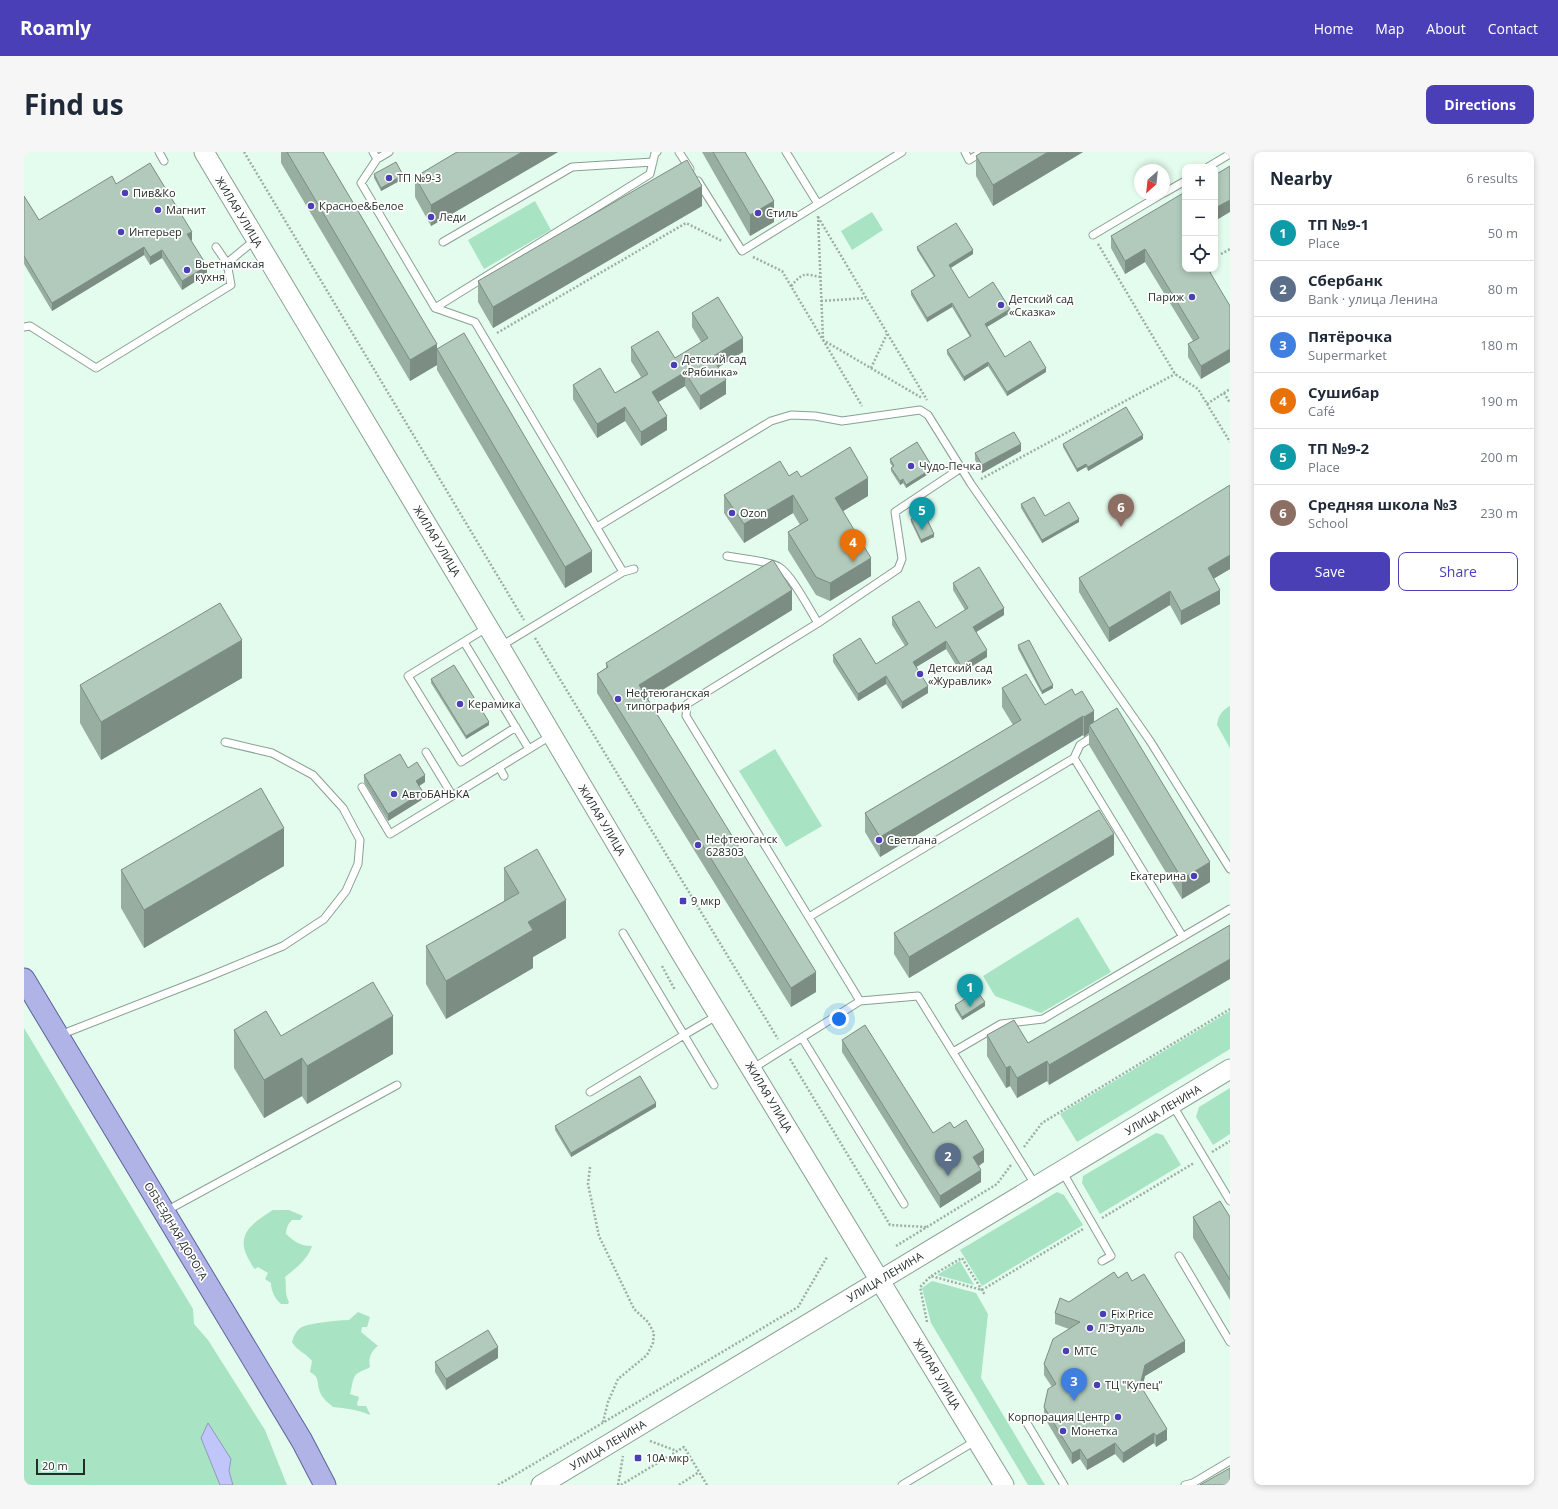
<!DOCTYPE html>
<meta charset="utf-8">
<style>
:root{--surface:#fff;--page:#f6f6f7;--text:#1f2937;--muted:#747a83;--line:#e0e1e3;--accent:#4a3fb6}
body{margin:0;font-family:"Open Sans",sans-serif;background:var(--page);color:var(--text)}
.controls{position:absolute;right:12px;top:12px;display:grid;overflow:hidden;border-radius:8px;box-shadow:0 2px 6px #0003}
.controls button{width:36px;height:36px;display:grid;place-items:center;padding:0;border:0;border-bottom:1px solid var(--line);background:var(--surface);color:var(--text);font:20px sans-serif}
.compass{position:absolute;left:1110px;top:12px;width:36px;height:36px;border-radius:50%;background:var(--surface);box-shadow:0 2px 6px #0003;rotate:207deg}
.scale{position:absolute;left:12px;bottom:10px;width:49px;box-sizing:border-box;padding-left:4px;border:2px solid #232d27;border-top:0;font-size:11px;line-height:14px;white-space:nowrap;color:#232d27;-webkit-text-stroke:3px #fff;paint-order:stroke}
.you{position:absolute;left:815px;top:867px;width:14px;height:14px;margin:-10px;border:3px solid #fff;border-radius:50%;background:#1a73e8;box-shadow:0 0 0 6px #1a73e833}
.badge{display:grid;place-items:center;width:26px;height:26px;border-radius:50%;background:var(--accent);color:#fff;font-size:13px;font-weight:700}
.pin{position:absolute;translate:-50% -33px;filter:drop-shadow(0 1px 2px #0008)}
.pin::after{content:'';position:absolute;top:21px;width:14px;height:12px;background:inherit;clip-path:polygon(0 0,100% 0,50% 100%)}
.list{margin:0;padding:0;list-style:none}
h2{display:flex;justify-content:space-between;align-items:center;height:52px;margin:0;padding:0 16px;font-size:17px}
h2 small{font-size:13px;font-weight:400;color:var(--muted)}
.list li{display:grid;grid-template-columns:26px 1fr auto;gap:12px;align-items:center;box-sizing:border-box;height:56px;padding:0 16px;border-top:1px solid var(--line)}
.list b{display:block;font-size:15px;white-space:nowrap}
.list p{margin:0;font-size:13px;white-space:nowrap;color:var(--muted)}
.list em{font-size:13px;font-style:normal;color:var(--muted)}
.actions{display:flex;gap:8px;padding:12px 16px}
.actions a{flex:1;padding:9px 0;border:1px solid var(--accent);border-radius:8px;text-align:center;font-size:14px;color:var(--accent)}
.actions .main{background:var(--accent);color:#fff}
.icon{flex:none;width:22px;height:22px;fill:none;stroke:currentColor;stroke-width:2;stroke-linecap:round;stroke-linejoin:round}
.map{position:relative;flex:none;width:1206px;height:1333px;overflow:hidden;border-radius:8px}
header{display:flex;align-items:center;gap:24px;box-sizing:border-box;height:56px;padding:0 20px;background:var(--accent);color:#fff}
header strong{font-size:19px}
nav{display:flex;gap:22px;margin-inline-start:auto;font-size:14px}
.intro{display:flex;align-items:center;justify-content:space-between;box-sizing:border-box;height:96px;padding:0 24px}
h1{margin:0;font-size:28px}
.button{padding:10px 18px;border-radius:8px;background:var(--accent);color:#fff;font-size:14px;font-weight:700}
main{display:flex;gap:24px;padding:0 24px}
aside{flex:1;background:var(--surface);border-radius:8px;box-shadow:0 2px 6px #0003}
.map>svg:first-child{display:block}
</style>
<header>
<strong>Roamly</strong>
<nav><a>Home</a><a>Map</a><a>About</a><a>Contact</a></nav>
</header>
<div class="intro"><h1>Find us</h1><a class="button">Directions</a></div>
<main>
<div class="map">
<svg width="1206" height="1333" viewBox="0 0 1206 1333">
<rect width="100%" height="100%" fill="#e3fcee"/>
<!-- green -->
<path fill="#a8e3c3" d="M511,49L527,78L460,117L444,88Z
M848,60L859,78L828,98L817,79Z
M1206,554V596L1193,573C1194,564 1198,558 1206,554Z
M751,597L798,674L762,695L715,619Z
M1054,765L1087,820L1017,861L971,844L959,824Z
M1206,859V897L1053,990L1036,962Z
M0,876L169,1157L170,1172L184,1188L241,1278L263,1333H209L205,1319L207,1307L177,1286L196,1333H0Z
M1206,936V982L1189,993L1172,965L1175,955Z
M1132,981L1139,983L1157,1013L1076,1062L1058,1031L1059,1024Z
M1033,1040L1040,1043L1059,1073L958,1134L936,1098Z
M249,1058H265L279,1064L276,1068H268C264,1072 262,1076 262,1082C271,1090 276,1094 288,1094C284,1107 271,1117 261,1125C263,1135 260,1140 265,1150L264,1152H257C251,1147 247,1139 247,1131L241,1127L244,1121L234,1115L231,1117L229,1115C226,1109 221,1102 220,1095C217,1076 236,1067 249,1058Z
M936,1109L950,1133L913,1123Z
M908,1129L952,1141L964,1162L957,1226L1021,1333H1004L907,1171L898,1136Z
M334,1160L346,1165L343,1175H338L337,1180L354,1194C347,1199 344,1206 346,1215C342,1218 338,1218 334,1221C328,1224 328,1236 326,1242L335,1245L333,1252L334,1254H342L346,1262V1263C335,1258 321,1256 309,1255C304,1251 296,1244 295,1237C293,1228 295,1225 286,1220L288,1209C282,1201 273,1199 268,1190C270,1184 272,1178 278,1175C287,1171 316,1168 325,1168Z"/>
<!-- water -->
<path fill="#c0c5fa" stroke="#9197bb" d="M184,1271L207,1307L205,1319L209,1333H196L177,1286Z"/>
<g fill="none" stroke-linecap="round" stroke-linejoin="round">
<!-- service casing -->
<g stroke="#89a093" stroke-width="9">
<path id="service" d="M135,0L140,9
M349,0L353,7L365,0
M655,0L666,17
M941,0L945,8L958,0
M353,7L337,31L411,156L451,170L599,420L477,494
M1184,15L1206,2
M674,29L718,99L794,52L762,0
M1140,41L1161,29
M794,52L878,0
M1069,83L1138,42
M419,90L548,15L629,10
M192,95L203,111L231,88
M411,156L626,22L631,1L633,0
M0,175L6,174L72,216L207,133L203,111
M573,375L747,269L767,263L791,264L818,269L896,258L904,263L947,332L1126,589L1206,717
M703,404C717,407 742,408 755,415C768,423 785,457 794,471
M599,420L610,417
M464,475L384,524L437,610L492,575
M440,490L505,597
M402,600L428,643
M1050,606L1056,593L1073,582
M475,615L480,624
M338,635L366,682L528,583
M785,765L1050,606L1159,785
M836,849L894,844L1012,1034
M36,883L184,825L259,794L300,767L322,739L334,712L336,688L319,656L289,623L248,601L201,590
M778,886L880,1052
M929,900L977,872L1019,867L1206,757
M728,917L836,849L662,564L663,552L794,471L874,417L878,407L871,360L937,316
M690,933L660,883L694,863
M566,940L660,883L599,781
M1148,952L1206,1049
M1038,1019L1087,1104L1078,1109
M142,1059L373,933
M1155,1104L1206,1190
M1001,1268L1040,1333
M878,1333L953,1288
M1161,1333L1169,1331L1206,1309"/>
</g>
<!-- secondary casing -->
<g stroke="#89a093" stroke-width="21">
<path id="secondary" d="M180,0L476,495L658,803L980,1333
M517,1333L1206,917"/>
</g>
<!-- primary casing -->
<g stroke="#5d6399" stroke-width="23">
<path id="primary" d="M0,827L278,1289L301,1333"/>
</g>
<!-- path -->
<path stroke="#9bafa4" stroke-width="2.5" stroke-dasharray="2 2" stroke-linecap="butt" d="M220,0L500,468
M794,64L799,188L838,254
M794,65L903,248
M1074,92L1151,222L1174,237L1206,290
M1197,102L1206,97
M729,105L758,119L799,188L898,246
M767,134C779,121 779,121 796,125
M797,149L842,146
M473,181L662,71L698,89
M847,216L863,182
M1200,241L1206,251
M1183,252L1206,237
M957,327L1151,222
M511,486L754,887
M638,814L651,838
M766,907L866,1073L902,1075
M1000,995L1018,971L1206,857
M1188,1000L1206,989
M566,1015L564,1032L575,1084L610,1157L624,1170L630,1181L629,1191L623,1203L594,1227L584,1250L579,1270
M1078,1066L1170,1011
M872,1094L973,1032L987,1013
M907,1124L938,1106L961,1143
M903,1170L896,1135L907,1124L958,1138L1059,1077
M626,1289L653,1299
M474,1333L774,1155L803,1105
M594,1333L599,1304
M597,1333L660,1295L683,1333
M655,1333L675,1320"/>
<!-- service -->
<use href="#service" stroke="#fff" stroke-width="7"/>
<!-- secondary -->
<use href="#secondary" stroke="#fff" stroke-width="19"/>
<!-- primary -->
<use href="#primary" stroke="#b0b3e6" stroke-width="21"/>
</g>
<!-- wall -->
<path fill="#98aea1" d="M257,0H299L413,197L568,420L541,436L413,218V213L386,229L257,11Z
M433,0H534L407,74L391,45V25Z
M678,0H721L750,70L726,84Z
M1059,0L969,54L952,24V4Z
M350,22L379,27L357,39L350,26Z
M92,32L168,88H167L183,122L158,138L138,106L126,113L120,103L28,159L0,112V44L15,68Z
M678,54L469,176L454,150V129Z
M1087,84L1192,117L1186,121L1177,227L1164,205V192L1169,189L1121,110L1101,122L1087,96Z
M893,95L949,102L926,116L945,146L986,161L963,175L981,205L1022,220L983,244L964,214L940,229L923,202V198L946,185L928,155L903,170L887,143V139L910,125L893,98Z
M668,161L719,200L695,215L702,242L676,258L661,234L634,250L643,278L617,294L601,269L573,286L549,247V233L591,241L617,225L607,209V195L651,206L677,190L668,175Z
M1119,287L1064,319L1062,315L1053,320L1039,295V292Z
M997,299L958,321L951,308V301Z
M866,307L909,319L882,336L879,331L876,333L867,319V316L869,315L866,311Z
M765,324L777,325L844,344L819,359L847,424L806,449L792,443L764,398V380L776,373L769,361L720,391L700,361V343Z
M997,352L1021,364L1055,370L1018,391L997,356Z
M887,367L910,385L897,391L887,370Z
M1206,417L1189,427L1196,452L1157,473L1146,453L1085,490L1055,440V426Z
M929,431L980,463L952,480L963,505L937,521L922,497L892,515L904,541L878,557L862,532L834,549L809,510V503L852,512L881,494L868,473V465L912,476L941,458L929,438Z
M768,458L624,547L792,840L767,855L573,541V522L582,516V511Z
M994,493L1029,536L1018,542L994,497Z
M218,526L77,608L56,571V533Z
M407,527L465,573L442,587L407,531Z
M978,536L1021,553L1051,543L1186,730L1158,747L1065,593V581L1060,585L1059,583L856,705L841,680V661L989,573L978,555Z
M384,616L401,630L395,634L399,647L364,669L340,630V623Z
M1090,703L885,826L870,802V781Z
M260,714L120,796L97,756V718Z
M480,716L542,786L509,805V816L422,867L402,832V794L480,749Z
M1206,773L1025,933L1023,929L993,946L986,934L982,936L963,904V883L1004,891Z
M931,853L961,854L938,868L931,857Z
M210,878L257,884L369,902L283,952L278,944L240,966L210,916Z
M818,888L909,981L930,976L960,1010L955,1014L957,1030L916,1056L818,900Z
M632,955L547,1005L531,978V974Z
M1169,1065H1206V1148L1169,1086Z
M1094,1126L1108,1129L1161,1200L1121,1224L1118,1236L1143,1288L1132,1295L1130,1291L1099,1311L1091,1302L1063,1318L1056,1307L1048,1312L1020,1265V1255L1028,1235L1020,1223V1212L1045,1177L1031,1172V1161L1045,1150Z
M474,1206L422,1238L411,1220V1210Z"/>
<!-- shaded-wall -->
<path fill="#7c8d83" d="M498,0H534L407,74V53Z
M1024,0H1059L969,54V33Z
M379,23V27L357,39V36Z
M678,34V54L469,176V155Z
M1206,48V60L1191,69V56Z
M750,49V70L726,84V63Z
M168,80V88L163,90V82Z
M120,95V103L28,159V151Z
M1121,97V110L1101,122V109Z
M138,98V106L126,113V105Z
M949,98V102L925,117V113Z
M1191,105H1192V117L1181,124V117H1191Z
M183,114V122L158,138V129Z
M928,151V155L903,170V166Z
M986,157V161L961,176V172Z
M719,186V200L688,219V205Z
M413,192V213L386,229V208Z
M1206,197V210L1177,227V214Z
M964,210V214L940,229V225Z
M1022,216V220L983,244V240Z
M661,220V234L628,254V240Z
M702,228V242L676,258V244Z
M601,255V269L573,286V272Z
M643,264V278L617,294V280Z
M1119,283V287L1064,319V315Z
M997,292V299L958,321V313Z
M1062,312V315L1053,320V317Z
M909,316V319L882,336V333Z
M844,326V344L811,364V346Z
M879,327V331L876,333V329Z
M769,343V361L720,391V372Z
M1055,367V370L1018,391V388Z
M910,382V385L897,391V388Z
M568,399V420L541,436V415Z
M1206,403V417L1184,430V416Z
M847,406V424L806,449V431Z
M768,438V458L615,552V533Z
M1196,438V452L1157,473V459Z
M1146,439V453L1085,490V476Z
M980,456V463L949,482V475Z
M218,488V526L77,608V570Z
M922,489V497L889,517V510Z
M963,498V505L937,521V514Z
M862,524V532L834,549V542Z
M1029,533V536L1018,542V539Z
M904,534V541L878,557V550Z
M1070,559V578L1065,573V581L1060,585V565Z
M1059,564V583L856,705V685Z
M465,570V573L442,587V584Z
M401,623V630L392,636V629Z
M399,640V647L364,669V662Z
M260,676V714L120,796V758Z
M1090,682V703L885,826V805Z
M1186,710V730L1158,747V727Z
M542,748V786L509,805V816L422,867V829L504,770Z
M1206,807V827L1025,933V913Z
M792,820V840L767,855V836Z
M961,850V854L938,868V865Z
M369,864V902L283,952V914Z
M278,906V944L240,966V928Z
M1023,909V929L993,946V926Z
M986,914V934L982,936V916Z
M632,951V955L547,1005V1001Z
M960,998V1010L949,1017V1005Z
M957,1018V1030L916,1056V1044Z
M1161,1189V1200L1121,1224L1116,1243V1233L1121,1213Z
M474,1195V1206L422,1238V1227Z
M1143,1277V1288L1132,1295V1284Z
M1130,1281V1291L1099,1311V1301Z
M1091,1291V1302L1063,1318V1308Z
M1056,1297V1307L1048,1312V1301Z"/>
<!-- building -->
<path fill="#b1cabb" stroke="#7c8d83" d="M263,0H299L413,192L386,208Z
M433,0H498L407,53L391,25Z
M689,0H721L750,49L726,63Z
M958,0H1024L969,33L952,4Z
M663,8L678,34L469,155L454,129Z
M372,10L379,23L357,36L350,22Z
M126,11L168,80L163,82L183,114L158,129L138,98L126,105L120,95L28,151L0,104V44L15,68L88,24L92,32Z
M1206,14V48L1191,56V23Z
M1161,40V117H1184L1206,154V197L1177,214L1164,192L1175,186L1121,97L1101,109L1087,84Z
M932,71L949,98L925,113L945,146L969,130L986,157L961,172L981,205L1006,189L1022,216L983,240L964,210L940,225L923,198L947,184L928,151L903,166L887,139L911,124L893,95Z
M694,145L719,186L688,205L702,228L676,244L661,220L628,240L643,264L617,280L601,255L573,272L549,233L576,216L591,241L624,222L607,195L634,179L651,206L684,186L668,161Z
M440,181L568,399L541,415L413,197Z
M1102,255L1119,283L1064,315L1062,312L1053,317L1039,292Z
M990,280L997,292L958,313L951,301Z
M893,290L909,316L882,333L879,327L876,329L867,316L870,314L866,307Z
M826,295L844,326L811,346L847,406L806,431L792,425L764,380L784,368L769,343L720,372L700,343L756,309L765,324L773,319L777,325Z
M1206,333V403L1184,416L1196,438L1157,459L1146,439L1085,476L1055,426Z
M1010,345L1021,364L1045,350L1055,367L1018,388L997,352Z
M900,361L910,382L897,388L887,367Z
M749,408L768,438L615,533L792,820L767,836L573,522L584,515L582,511Z
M955,415L980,456L949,475L963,498L937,514L922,489L889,510L904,534L878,550L862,524L834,542L809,503L836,486L852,512L884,492L868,465L895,449L912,476L944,456L929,431Z
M196,451L218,488L77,570L56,533Z
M1005,488L1029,533L1018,539L994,493Z
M430,513L465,570L442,584L407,527Z
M1002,522L1021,553L1048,537L1051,543L1058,539L1070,559L1060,565L1059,564L856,685L841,661L997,568L978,536Z
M1093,556L1186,710L1158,727L1065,573Z
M376,602L384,616L393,610L401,623L392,629L399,640L364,662L340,623Z
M237,636L260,676L120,758L97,718Z
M1075,658L1090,682L885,805L870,781Z
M513,697L542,748L504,770L509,778L422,829L402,794L495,741L480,716Z
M1206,773V807L1025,913L1023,909L993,926L986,914L982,916L963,883L990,868L1004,891Z
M349,830L369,864L283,914L278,906L240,928L210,878L242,859L257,884Z
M953,839L961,850L938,865L931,853Z
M841,873L909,981L926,970L930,976L942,968L960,998L949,1005L957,1018L916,1044L818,888Z
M616,924L632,951L547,1001L531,974Z
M1196,1049L1206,1065V1128L1169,1065Z
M1090,1120L1094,1126L1103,1120L1108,1129L1120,1122L1161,1189L1121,1213L1116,1233L1143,1277L1132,1284L1130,1281L1099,1301L1091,1291L1063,1308L1056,1297L1048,1301L1020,1255L1024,1237L1032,1232L1020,1212L1029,1187L1056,1170L1031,1161L1036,1146L1045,1150Z
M464,1178L474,1195L422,1227L411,1210Z
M1206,1316V1333H1176Z"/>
<!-- markers -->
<g fill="#4a3fb6" stroke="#fff" stroke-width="1.5">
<circle cx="365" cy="26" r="4"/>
<circle cx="101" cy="41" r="4"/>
<circle cx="287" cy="54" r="4"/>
<circle cx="134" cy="58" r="4"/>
<circle cx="734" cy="61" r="4"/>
<circle cx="407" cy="65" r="4"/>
<circle cx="97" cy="80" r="4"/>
<circle cx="163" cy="118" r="4"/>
<circle cx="1168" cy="145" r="4"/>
<circle cx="977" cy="153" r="4"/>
<circle cx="650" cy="213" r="4"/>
<circle cx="887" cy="314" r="4"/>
<circle cx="708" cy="361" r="4"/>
<circle cx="896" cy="522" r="4"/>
<circle cx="594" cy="547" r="4"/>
<circle cx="436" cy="552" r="4"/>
<circle cx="370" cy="642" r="4"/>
<circle cx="855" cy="688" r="4"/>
<circle cx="674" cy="693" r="4"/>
<circle cx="1170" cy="724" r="4"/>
<rect x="655" y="745" width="8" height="8" rx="2"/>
<circle cx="1079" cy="1162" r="4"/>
<circle cx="1066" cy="1176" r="4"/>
<circle cx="1042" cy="1199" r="4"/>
<circle cx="1073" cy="1233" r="4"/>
<circle cx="1094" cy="1265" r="4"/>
<circle cx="1039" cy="1279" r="4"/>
<rect x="610" y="1302" width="8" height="8" rx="2"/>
</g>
<g text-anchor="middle" stroke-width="3.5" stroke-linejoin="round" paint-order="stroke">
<!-- poi labels -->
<g font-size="11" fill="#232d27" stroke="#fff" text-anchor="start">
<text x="373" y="30">ТП №9-3</text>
<text x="109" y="45">Пив&amp;Ко</text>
<text x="295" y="58">Красное&amp;Белое</text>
<text x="142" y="62">Магнит</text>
<text x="742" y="65">Стиль</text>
<text x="415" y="69">Леди</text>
<text x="105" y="84">Интерьер</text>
<text x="171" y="116">Вьетнамская<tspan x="171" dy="13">кухня</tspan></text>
<text x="1160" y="149" text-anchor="end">Париж</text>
<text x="985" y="151">Детский сад<tspan x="985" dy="13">«Сказка»</tspan></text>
<text x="658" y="211">Детский сад<tspan x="658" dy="13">«Рябинка»</tspan></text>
<text x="895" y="318">Чудо-Печка</text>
<text x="716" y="365">Ozon</text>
<text x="904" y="520">Детский сад<tspan x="904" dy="13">«Журавлик»</tspan></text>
<text x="602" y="545">Нефтеюганская<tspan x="602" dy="13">типография</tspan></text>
<text x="444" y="556">Керамика</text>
<text x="378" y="646">АвтоБАНЬКА</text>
<text x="682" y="691">Нефтеюганск<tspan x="682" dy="13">628303</tspan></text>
<text x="863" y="692">Светлана</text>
<text x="1162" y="728" text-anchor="end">Екатерина</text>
<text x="667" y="753">9 мкр</text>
<text x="1087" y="1166">Fix Price</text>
<text x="1074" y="1180">Л'Этуаль</text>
<text x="1050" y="1203">МТС</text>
<text x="1081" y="1237">ТЦ "Купец"</text>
<text x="1086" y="1269" text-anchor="end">Корпорация Центр</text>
<text x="1047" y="1283">Монетка</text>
<text x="622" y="1310">10А мкр</text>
</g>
<!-- street labels -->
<g font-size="11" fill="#232d27" stroke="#fff">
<text transform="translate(215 60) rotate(59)" y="4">ЖИЛАЯ УЛИЦА</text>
<text transform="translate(413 389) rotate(59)" y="4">ЖИЛАЯ УЛИЦА</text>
<text transform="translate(578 668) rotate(59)" y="4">ЖИЛАЯ УЛИЦА</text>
<text transform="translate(745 945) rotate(59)" y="4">ЖИЛАЯ УЛИЦА</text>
<text transform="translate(1139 958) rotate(-31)" y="4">УЛИЦА ЛЕНИНА</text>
<text transform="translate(152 1079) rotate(59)" y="4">ОБЪЕЗДНАЯ ДОРОГА</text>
<text transform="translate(861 1125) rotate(-31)" y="4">УЛИЦА ЛЕНИНА</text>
<text transform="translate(913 1222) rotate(59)" y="4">ЖИЛАЯ УЛИЦА</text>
<text transform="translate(584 1293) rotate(-31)" y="4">УЛИЦА ЛЕНИНА</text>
</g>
</g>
</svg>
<div class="controls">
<button>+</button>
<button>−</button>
<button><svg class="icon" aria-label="locate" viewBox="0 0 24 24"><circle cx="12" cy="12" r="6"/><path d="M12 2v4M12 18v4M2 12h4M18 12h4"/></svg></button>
</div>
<svg class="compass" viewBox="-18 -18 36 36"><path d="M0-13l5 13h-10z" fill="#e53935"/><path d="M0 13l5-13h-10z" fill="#747a83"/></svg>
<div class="scale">20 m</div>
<div class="you"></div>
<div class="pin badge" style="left:946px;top:855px;background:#0f9aa8">1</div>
<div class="pin badge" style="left:924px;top:1024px;background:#5c6f8a">2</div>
<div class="pin badge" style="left:1050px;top:1249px;background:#3f7fe0">3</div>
<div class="pin badge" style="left:829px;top:410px;background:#e8710a">4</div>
<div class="pin badge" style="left:898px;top:378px;background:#0f9aa8">5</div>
<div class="pin badge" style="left:1097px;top:375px;background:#8d6e63">6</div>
</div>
<aside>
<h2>Nearby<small>6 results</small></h2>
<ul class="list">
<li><span class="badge" style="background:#0f9aa8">1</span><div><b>ТП №9-1</b><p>Place</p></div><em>50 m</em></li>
<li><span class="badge" style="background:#5c6f8a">2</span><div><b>Сбербанк</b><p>Bank · улица Ленина</p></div><em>80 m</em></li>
<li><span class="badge" style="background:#3f7fe0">3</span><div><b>Пятёрочка</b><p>Supermarket</p></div><em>180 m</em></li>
<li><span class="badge" style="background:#e8710a">4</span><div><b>Сушибар</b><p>Café</p></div><em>190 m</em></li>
<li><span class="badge" style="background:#0f9aa8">5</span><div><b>ТП №9-2</b><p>Place</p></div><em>200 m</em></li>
<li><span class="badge" style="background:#8d6e63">6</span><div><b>Средняя школа №3</b><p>School</p></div><em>230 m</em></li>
</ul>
<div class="actions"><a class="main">Save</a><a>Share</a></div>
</aside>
</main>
